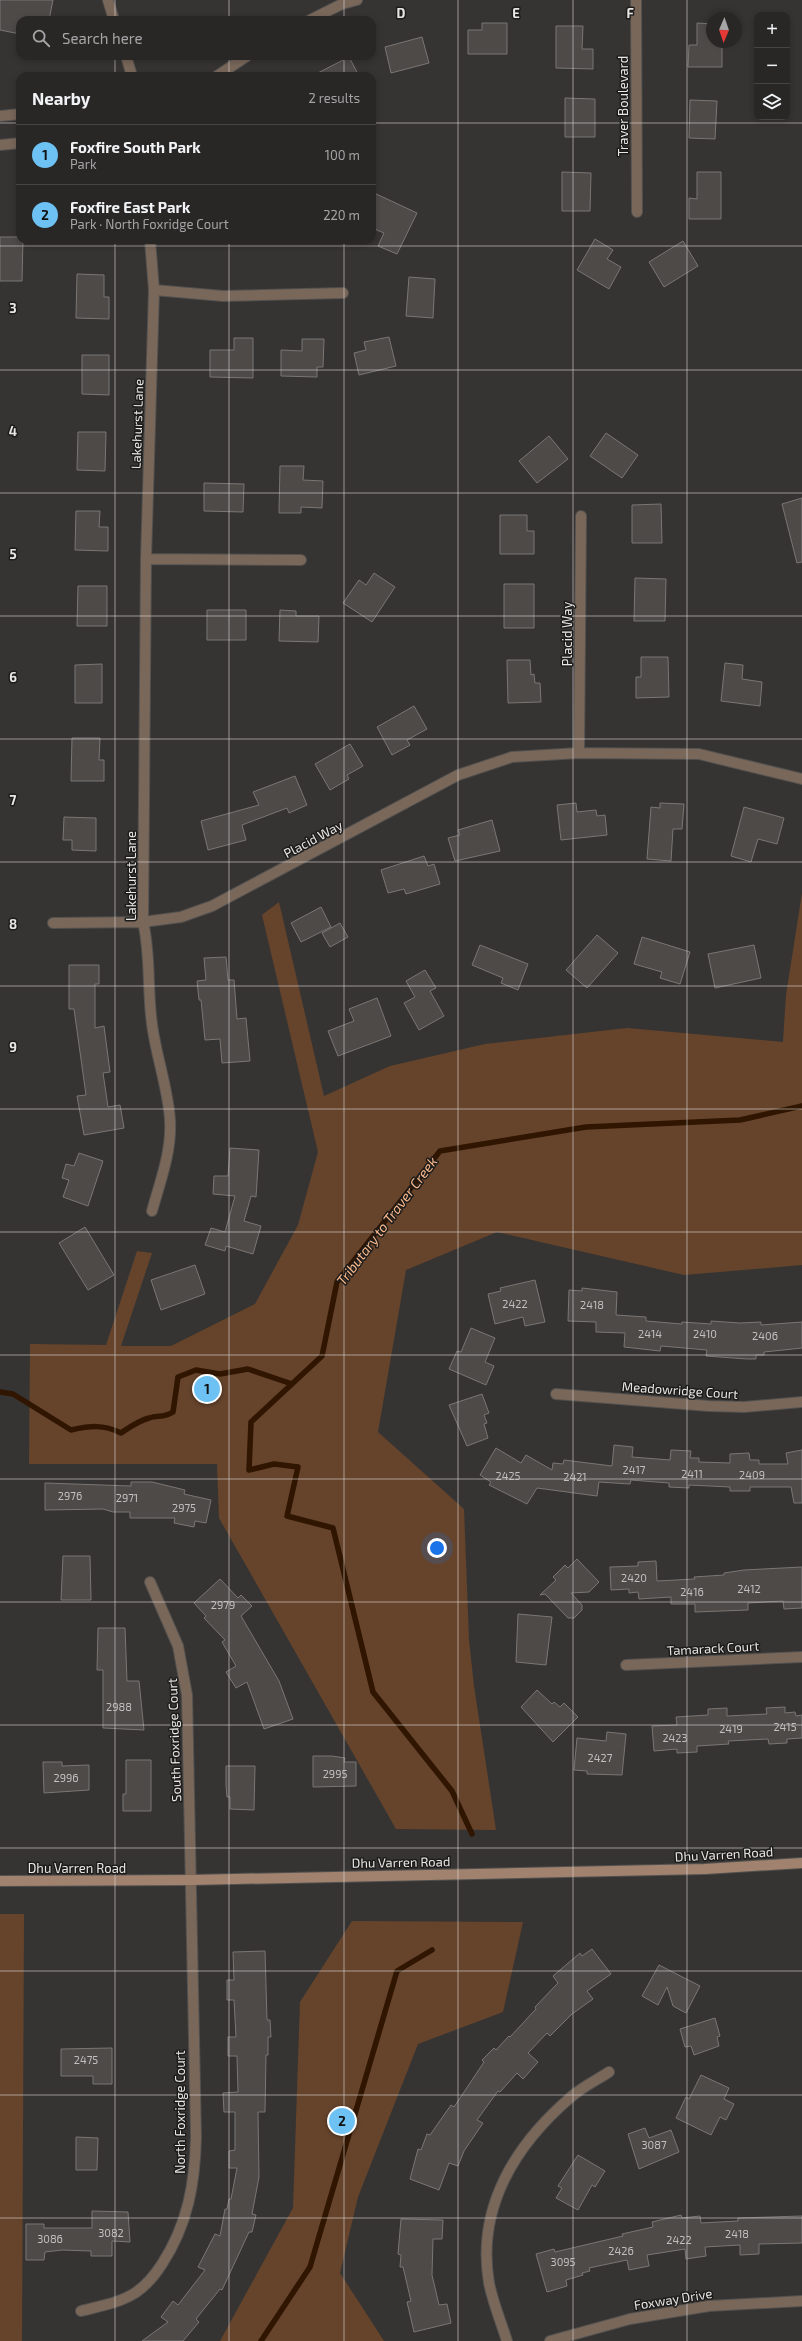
<!DOCTYPE html>
<meta charset="utf-8">
<style>
:root{--surface:#282726;--page:#343332;--text:#f1f3f6;--muted:#a5a5a7;--line:#444443;--accent:#6dc2f3}
body{margin:0;font-family:"Exo 2",sans-serif;background:var(--page);color:var(--text)}
.controls{position:absolute;right:12px;top:12px;display:grid;overflow:hidden;border-radius:8px;box-shadow:0 2px 6px #0003}
.controls button{width:36px;height:36px;display:grid;place-items:center;padding:0;border:0;border-bottom:1px solid var(--line);background:var(--surface);color:var(--text);font:20px sans-serif}
.compass{position:absolute;left:706px;top:12px;width:36px;height:36px;border-radius:50%;background:var(--surface);box-shadow:0 2px 6px #0003;rotate:182deg}
.you{position:absolute;left:437px;top:1548px;width:14px;height:14px;margin:-10px;border:3px solid #fff;border-radius:50%;background:#1a73e8;box-shadow:0 0 0 6px #1a73e833}
.badge{display:grid;place-items:center;width:26px;height:26px;border-radius:50%;background:var(--accent);color:#111;font-size:13px;font-weight:700}
.pin{position:absolute;translate:-50% -50%;border:2px solid #fff;box-shadow:0 1px 4px #0006}
.list{margin:0;padding:0;list-style:none}
h2{display:flex;justify-content:space-between;align-items:center;height:52px;margin:0;padding:0 16px;font-size:17px}
h2 small{font-size:13px;font-weight:400;color:var(--muted)}
.list li{display:grid;grid-template-columns:26px 1fr auto;gap:12px;align-items:center;box-sizing:border-box;height:60px;padding:0 16px;border-top:1px solid var(--line)}
.list b{display:block;font-size:15px;white-space:nowrap}
.list p{margin:0;font-size:13px;white-space:nowrap;color:var(--muted)}
.list em{font-size:13px;font-style:normal;color:var(--muted)}
.icon{flex:none;width:22px;height:22px;fill:none;stroke:currentColor;stroke-width:2;stroke-linecap:round;stroke-linejoin:round}
.map{position:relative;flex:none;width:802px;height:2341px;overflow:hidden}
.search{position:absolute;background:var(--surface);box-shadow:0 2px 6px #0003;left:16px;top:16px;width:360px;height:44px;display:flex;align-items:center;gap:10px;box-sizing:border-box;padding:0 14px;border-radius:12px;color:var(--muted);font-size:15px}
.panel{position:absolute;background:var(--surface);box-shadow:0 2px 6px #0003;left:16px;top:72px;width:360px;height:172px;border-radius:12px}
.map>svg:first-child{display:block}
</style>
<div class="map">
<svg width="802" height="2341" viewBox="0 0 802 2341">
<rect width="100%" height="100%" fill="#363432"/>
<!-- green -->
<path fill="#66442c" d="M802,893V1265L684,1275L497,1232L406,1270L378,1432L464,1509L469,1640L474,1686L496,1830L396,1829L219,1518L217,1464H29L30,1344L106,1345L137,1251L152,1253L121,1346H171L255,1304L298,1225L318,1152L262,915L279,902L324,1096L390,1066L485,1044L627,1028L783,1042L786,995Z
M0,1914H24L22,2341H0Z
M352,1921L523,1922L503,2012L418,2044L358,2197L340,2273L384,2341H220L293,2208L300,2002Z"/>
<g fill="none" stroke-linecap="round" stroke-linejoin="round">
<!-- stream -->
<path stroke="#301501" stroke-width="5.5" d="M0,1392L13,1394L71,1430C90,1426 103,1424 121,1433C130,1427 138,1421 149,1418C158,1415 164,1418 173,1412L178,1377L196,1370L220,1374L248,1369L292,1384
M472,1834L452,1791L373,1692L333,1528L287,1516L298,1467L274,1464L249,1470L251,1422L322,1356L337,1282L440,1151L586,1127L740,1120L802,1106
M261,2341L310,2267L397,1971L432,1950"/>
</g>
<!-- building -->
<path fill="#4d4a48" stroke="#797674" d="M0,0H53L49,20H20V34L0,30Z
M482,23H507V54H468V30H482Z
M697,23L712,24V42H722V67H688L689,45H697Z
M556,26H583L582,49H593V69L556,68Z
M422,37L429,63L391,73L385,47Z
M349,57L359,76H312Z
M565,98L595,99V137H565Z
M690,100L717,101L715,139L689,138Z
M562,172L591,173L590,211H562Z
M697,172H721V219H689V198L697,199Z
M372,192L417,213L397,254L378,246L384,233L372,228Z
M0,237H20V240H23L22,281H0Z
M595,239L613,250L607,259L621,267L609,289L577,270Z
M683,241L698,266L664,287L649,262Z
M77,274L104,275V297H109V319L76,318Z
M409,277L435,279L433,318L406,316Z
M389,337L396,366L359,375L354,353L366,350L364,342Z
M234,338H253V378L210,377V350H234Z
M302,339H324L323,367H317V377L281,376V350L302,351Z
M82,355H109V395L82,394Z
M78,432H106L105,471L77,470Z
M606,433L638,455L622,478L590,456Z
M549,436L568,459L537,483L519,461Z
M280,466H304L303,480L323,481L322,508L301,507V513H279Z
M204,483L244,484L243,512L204,511Z
M802,498V562L797,563L782,504Z
M661,504L662,543H632V505Z
M76,511H100L99,527H108V551L75,550Z
M500,515H527V531H534V554H500Z
M374,573L395,587L372,622L343,603L359,580L366,585Z
M635,578L666,579L665,621H634Z
M504,584H534V628H504Z
M78,586H107V626H77Z
M207,610H246V640H207Z
M280,610L296,611V616H319L318,642L279,641Z
M641,657H668L669,697L636,698V677H641Z
M507,660H530L531,675L534,674L535,683H540L541,702L508,703Z
M725,663L743,665L742,679L762,682L760,706L721,701Z
M102,664V703H75V665Z
M414,706L427,729L407,740L410,745L392,755L377,727Z
M72,738H100L99,760H104V781H71Z
M350,744L363,766L347,775L349,779L330,790L315,764Z
M295,776L307,805L289,813L287,808L242,825L246,840L208,850L201,821L259,805L253,792Z
M576,803L577,812L596,810L597,816L605,815L607,835L561,840L557,805Z
M660,803L684,804L682,829H673L671,861L647,859L651,807L660,808Z
M744,807L784,818L777,844L758,839L751,862L731,856Z
M64,817L96,818V851L72,850V840H63Z
M492,820L500,851L455,861L448,838L460,835L458,830Z
M424,856L428,866L434,864L440,884L406,894L404,889L388,893L381,870Z
M321,907L331,927L301,942L291,923Z
M340,923L348,937L330,947L322,933Z
M597,935L618,953L587,988L566,970Z
M642,937L690,952L680,984L660,978L662,972L634,964Z
M480,945L528,964L518,990L501,983L503,978L472,965Z
M754,945L761,978L715,988L708,954Z
M226,957L228,980H234L237,1019L246,1018L250,1061L222,1063L220,1039L205,1040L201,1000H199L197,981L206,980L204,958Z
M69,965H99V984H95V1028L104,1026L110,1072L103,1073L108,1107L120,1105L124,1128L84,1135L77,1096L86,1095L74,1009H69Z
M425,970L436,988L430,991L444,1016L419,1030L404,1003L415,997L406,981Z
M377,998L391,1036L338,1056L328,1031L354,1021L349,1009Z
M230,1148L259,1150L256,1197L251,1196L244,1221L261,1226L253,1254L226,1246L225,1251L205,1245L211,1228L225,1232L235,1196L213,1194L214,1176H228Z
M79,1153L103,1161L88,1206L63,1197L69,1180L62,1178L66,1164L74,1166Z
M85,1227L114,1275L88,1290L59,1243Z
M195,1265L205,1294L161,1310L151,1280Z
M535,1280L545,1322L525,1326L523,1317L495,1324L488,1294L501,1291L500,1288Z
M582,1288L617,1292L616,1315L646,1317V1321L682,1324V1322L711,1324V1321L740,1323L761,1322V1325L802,1322V1348L764,1352V1355H756V1359H747L706,1356L707,1350L696,1349L661,1346L660,1351L624,1347L625,1333L596,1332V1322L568,1321L569,1290L582,1291Z
M471,1328L495,1338L485,1362L494,1366L486,1385L449,1369L457,1351L461,1352Z
M482,1394L489,1413L484,1415L487,1423L484,1424L488,1438L467,1446L449,1405Z
M614,1445L633,1447L632,1457L670,1460L671,1450L691,1451L690,1458H699V1462L730,1463V1454L749,1453L750,1460H759V1464H788L786,1453L802,1450V1503H794L791,1487H750V1491H730V1487L689,1485V1488L669,1487V1483L631,1480L630,1484L599,1482L597,1496L537,1488L527,1504L489,1485L491,1482L480,1475L496,1448L521,1463L526,1455L552,1470L553,1463L563,1464L564,1460L612,1466Z
M131,1482H152L185,1490L184,1494L211,1500L206,1523L195,1521L194,1527L174,1523L175,1518H130V1512H113L103,1509L45,1510V1483L131,1486Z
M63,1556H90L91,1600H61Z
M577,1559L599,1582L589,1592L571,1593L582,1605V1610L574,1618H568L545,1594L540,1595L556,1580L553,1577L565,1565L568,1568Z
M656,1561L657,1581L695,1579L694,1577L724,1575V1573L744,1570L802,1567V1608L784,1609L783,1601L748,1603V1610L695,1612V1604H671V1597L639,1599L638,1592L629,1593V1589L611,1590L610,1567L638,1566V1562Z
M220,1579L238,1598L241,1595L252,1606L241,1616L279,1681L293,1719L264,1729L247,1682L236,1688L226,1672L236,1666L222,1642L225,1640L204,1618L206,1616L194,1603Z
M518,1614L552,1617L546,1665L516,1662Z
M98,1628H125L127,1681H139L144,1730L103,1728V1670H97Z
M537,1690L552,1704L554,1702L560,1707L564,1703L578,1717L553,1742L521,1707Z
M785,1707V1713L795,1712L796,1716L802,1715V1738L787,1739V1743L769,1744L768,1739L728,1741L729,1744L697,1746V1752L677,1753V1749L654,1751L652,1726L677,1725L676,1717L708,1715V1709L727,1708V1716L767,1714L766,1708Z
M607,1732L626,1734L622,1775L587,1774V1771L574,1770L577,1738L606,1741Z
M313,1756H332L345,1758L344,1762H356V1786L313,1787Z
M126,1760H151V1811H123V1794H126Z
M43,1762H62V1766L89,1765V1790L44,1793Z
M226,1766H255L254,1810L230,1809V1797H227L226,1785Z
M592,1949L611,1974L587,1991L593,1999L572,2014L550,2036L547,2033L528,2053L538,2062L523,2079L517,2073L500,2092L498,2091L477,2120L483,2123L464,2151L458,2166L449,2163L439,2190L410,2179L418,2149L421,2150L427,2134L430,2135L451,2105L454,2107L484,2062L482,2060L494,2048L496,2050L509,2036L510,2037L536,2009L535,2007L558,1983L553,1976L580,1953L582,1956Z
M265,1951L267,2020H270L271,2037H268V2055H266L265,2112H258L259,2177L252,2214L256,2215L252,2232H249L222,2290L220,2289L196,2319L199,2322L183,2341H142L168,2322L161,2317L173,2301L178,2305L205,2270L198,2267L215,2234L220,2236L225,2209H227L229,2199H231L237,2168H229V2151L235,2150V2112H224L223,2093L238,2092L237,2056H228V2037H236L234,2000H227V1980H234L233,1952Z
M659,1965L700,1986L686,2013L673,2006L667,1987L658,2005L642,1996Z
M715,2018L720,2036L717,2037L719,2046L694,2055L691,2046L685,2047L680,2029Z
M112,2048V2084H93V2076H61V2049Z
M701,2075L729,2088L724,2099L734,2104L726,2120L720,2117L711,2135L676,2118L686,2097L689,2099Z
M645,2128L649,2138L671,2130L679,2152L639,2169L628,2134Z
M76,2137L98,2138L97,2170H76Z
M578,2155L605,2171L595,2187L592,2185L578,2210L556,2198L562,2188L558,2186Z
M92,2211L128,2212L130,2242L112,2241V2256H91V2251L62,2250L45,2252L44,2260H26V2224H44V2228H92Z
M681,2215L682,2218L700,2216L701,2223L738,2221V2218L802,2216V2243L759,2244V2254L740,2255V2245L705,2247L706,2256L686,2259L685,2249L647,2255L649,2266L629,2270L627,2260L589,2268L590,2271L582,2273L583,2275L566,2280L567,2286L547,2292L536,2254L554,2249L555,2252L623,2236L622,2234L653,2227L652,2222Z
M401,2219L443,2220L442,2239H433L432,2275L439,2305L447,2304L451,2323L414,2332L407,2302L411,2301L403,2267H400L401,2255L398,2254Z"/>
<g fill="none" stroke-linecap="round" stroke-linejoin="round">
<!-- street casing -->
<g stroke="#53514f" stroke-width="12">
<path id="street" d="M108,0L114,20
M636,0L637,212
M310,20L342,4L357,0
M126,56L132,76
M217,76L247,56
M0,116L20,114
M0,145L20,143
M150,240L154,290L146,559L143,922C151,955 147,990 152,1024C156,1056 168,1088 170,1120C172,1151 160,1182 152,1211
M154,290L223,296L343,293
M146,559L301,560
M579,753L581,516
M53,923L143,922L181,917L212,906L458,775L512,757L579,753L699,754L802,779
M556,1394L709,1406L744,1407L802,1402
M626,1665L802,1657
M81,2311C100,2306 119,2303 135,2293C147,2285 155,2275 162,2264C188,2224 195,2183 196,2137L187,1695L178,1646L150,1582
M507,2341C501,2322 493,2303 489,2283C476,2207 516,2144 571,2097C582,2087 597,2080 609,2072
M550,2341L630,2319L709,2306L802,2301"/>
</g>
<!-- secondary casing -->
<g stroke="#53514f" stroke-width="12">
<path id="secondary" d="M0,1881L191,1880L705,1869L802,1863"/>
</g>
<!-- street -->
<use href="#street" stroke="#79675a" stroke-width="10"/>
<!-- secondary -->
<use href="#secondary" stroke="#a0826e" stroke-width="10"/>
</g>
<!-- grid -->
<path fill="none" stroke="#e9e7e6" stroke-width="1" stroke-opacity="0.55" d="M115,0V20M229,0V20M344,0V20M458,0V2341M573,0V2341M687,0V2341M115,56V76M229,56V76M344,56V76M0,123H20M372,123H802M115,240V2341M229,240V2341M344,240V2341M0,246H802M0,370H802M0,493H802M0,616H802M0,739H802M0,862H802M0,986H802M0,1109H802M0,1232H802M0,1355H802M0,1479H802M0,1602H802M0,1725H802M0,1848H802M0,1971H802M0,2095H802M0,2218H802"/>
<g text-anchor="middle" stroke-width="3" stroke-linejoin="round" paint-order="stroke">
<!-- number labels -->
<g font-size="11" fill="#c2c0be">
<text x="515" y="1308">2422</text>
<text x="592" y="1309">2418</text>
<text x="650" y="1338">2414</text>
<text x="705" y="1338">2410</text>
<text x="765" y="1340">2406</text>
<text x="634" y="1474">2417</text>
<text x="692" y="1478">2411</text>
<text x="752" y="1479">2409</text>
<text x="508" y="1480">2425</text>
<text x="575" y="1481">2421</text>
<text x="70" y="1500">2976</text>
<text x="127" y="1502">2971</text>
<text x="184" y="1512">2975</text>
<text x="634" y="1582">2420</text>
<text x="749" y="1593">2412</text>
<text x="692" y="1596">2416</text>
<text x="223" y="1609">2979</text>
<text x="119" y="1711">2988</text>
<text x="785" y="1731">2415</text>
<text x="731" y="1733">2419</text>
<text x="675" y="1742">2423</text>
<text x="600" y="1762">2427</text>
<text x="335" y="1778">2995</text>
<text x="66" y="1782">2996</text>
<text x="86" y="2064">2475</text>
<text x="654" y="2149">3087</text>
<text x="111" y="2237">3082</text>
<text x="737" y="2238">2418</text>
<text x="50" y="2243">3086</text>
<text x="679" y="2244">2422</text>
<text x="621" y="2255">2426</text>
<text x="563" y="2266">3095</text>
</g>
<!-- street labels -->
<g font-size="13" fill="#e9e7e6" stroke="#1d1c1b">
<text transform="translate(623 106) rotate(-90)" y="5">Traver Boulevard</text>
<text transform="translate(137 424) rotate(-88)" y="5">Lakehurst Lane</text>
<text transform="translate(567 634) rotate(-90)" y="5">Placid Way</text>
<text transform="translate(313 839) rotate(-28)" y="5">Placid Way</text>
<text transform="translate(131 876) rotate(-90)" y="5">Lakehurst Lane</text>
<text transform="translate(680 1390) rotate(4)" y="5">Meadowridge Court</text>
<text transform="translate(713 1648) rotate(-3)" y="5">Tamarack Court</text>
<text transform="translate(174 1740) rotate(-92)" y="5">South Foxridge Court</text>
<text transform="translate(724 1854) rotate(-3)" y="5">Dhu Varren Road</text>
<text transform="translate(401 1862) rotate(-1)" y="5">Dhu Varren Road</text>
<text x="77" y="1873">Dhu Varren Road</text>
<text transform="translate(180 2112) rotate(-90)" y="5">North Foxridge Court</text>
<text transform="translate(673 2299) rotate(-9)" y="5">Foxway Drive</text>
</g>
<!-- water labels -->
<g font-size="14" font-style="italic" fill="#fcba8b" stroke="#1d1c1b">
<text transform="translate(387 1221) rotate(-53)" y="5">Tributary to Traver Creek</text>
</g>
</g>
<g font-size="13" text-anchor="middle" font-weight="bold" fill="#e9e7e6" stroke="#1d1c1b" stroke-width="3" stroke-linejoin="round" paint-order="stroke">
<text x="401" y="18">D</text>
<text x="516" y="18">E</text>
<text x="630" y="18">F</text>
<text x="13" y="313">3</text>
<text x="13" y="436">4</text>
<text x="13" y="559">5</text>
<text x="13" y="682">6</text>
<text x="13" y="805">7</text>
<text x="13" y="929">8</text>
<text x="13" y="1052">9</text>
</g>
</svg>
<div class="controls">
<button>+</button>
<button>−</button>
<button><svg class="icon" aria-label="layers" viewBox="0 0 24 24"><path d="M12 4l9 5-9 5-9-5zM3 14l9 5 9-5"/></svg></button>
</div>
<svg class="compass" viewBox="-18 -18 36 36"><path d="M0-13l5 13h-10z" fill="#e53935"/><path d="M0 13l5-13h-10z" fill="#a5a5a7"/></svg>
<div class="you"></div>
<div class="pin badge" style="left:207px;top:1389px">1</div>
<div class="pin badge" style="left:342px;top:2121px">2</div>
<div class="search"><svg class="icon" aria-label="search" viewBox="0 0 24 24"><circle cx="10" cy="10" r="6"/><path d="M15 15l6 6"/></svg>Search here</div>
<section class="panel">
<h2>Nearby<small>2 results</small></h2>
<ul class="list">
<li><span class="badge">1</span><div><b>Foxfire South Park</b><p>Park</p></div><em>100 m</em></li>
<li><span class="badge">2</span><div><b>Foxfire East Park</b><p>Park · North Foxridge Court</p></div><em>220 m</em></li>
</ul>
</section>
</div>
